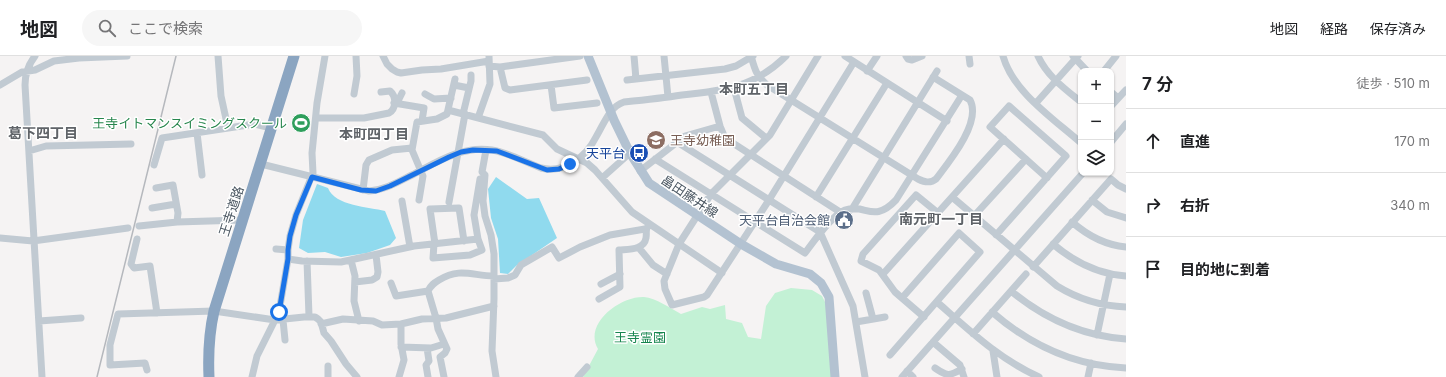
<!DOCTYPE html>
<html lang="ja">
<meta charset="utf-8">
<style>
:root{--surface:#fff;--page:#f6f6f6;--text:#202124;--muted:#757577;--line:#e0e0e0}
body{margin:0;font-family:Inter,"Noto Sans JP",sans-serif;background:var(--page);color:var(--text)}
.controls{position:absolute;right:12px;top:12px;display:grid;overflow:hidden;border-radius:8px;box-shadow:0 1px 3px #0004}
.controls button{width:36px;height:36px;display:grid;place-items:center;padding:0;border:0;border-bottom:1px solid var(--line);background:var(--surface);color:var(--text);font:20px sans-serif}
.stop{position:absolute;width:12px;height:12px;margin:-9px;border:3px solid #1a73e8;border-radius:50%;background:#fff}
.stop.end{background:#1a73e8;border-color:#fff;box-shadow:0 1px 4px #0008}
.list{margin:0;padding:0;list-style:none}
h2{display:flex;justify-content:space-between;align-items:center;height:52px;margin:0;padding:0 16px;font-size:17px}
h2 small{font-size:13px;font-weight:400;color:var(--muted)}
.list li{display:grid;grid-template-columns:26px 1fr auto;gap:12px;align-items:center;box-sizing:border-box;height:64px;padding:0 16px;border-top:1px solid var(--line)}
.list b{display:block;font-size:15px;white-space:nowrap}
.list em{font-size:13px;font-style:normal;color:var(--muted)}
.icon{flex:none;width:22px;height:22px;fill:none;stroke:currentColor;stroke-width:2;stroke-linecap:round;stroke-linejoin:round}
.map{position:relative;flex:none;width:1126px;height:321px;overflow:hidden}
header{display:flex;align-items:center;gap:24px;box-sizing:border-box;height:56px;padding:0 20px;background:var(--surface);border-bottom:1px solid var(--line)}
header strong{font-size:19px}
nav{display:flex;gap:22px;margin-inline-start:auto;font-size:14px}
.search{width:280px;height:36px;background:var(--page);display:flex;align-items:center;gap:10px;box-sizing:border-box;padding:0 14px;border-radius:22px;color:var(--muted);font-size:15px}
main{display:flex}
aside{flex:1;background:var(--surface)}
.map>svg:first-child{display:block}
</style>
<header>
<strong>地図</strong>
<div class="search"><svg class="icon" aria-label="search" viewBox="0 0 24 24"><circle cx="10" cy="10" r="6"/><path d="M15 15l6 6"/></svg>ここで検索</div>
<nav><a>地図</a><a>経路</a><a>保存済み</a></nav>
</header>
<main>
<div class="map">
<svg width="1126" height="321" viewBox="0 0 1126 321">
<rect width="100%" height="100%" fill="#f5f3f3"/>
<!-- green -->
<path fill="#c3f1d5" d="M791,232L812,234L822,240L826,248L832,321H583L598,293C583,268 620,240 644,241C656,242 670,252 681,258L702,251L710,253L725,249L726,263L742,267L748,281L761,283L766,250L775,237Z"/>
<!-- water -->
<path fill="#90daee" d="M496,121L527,143L539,142L557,182L516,210L508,218L500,217L498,183L491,162L488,133Z
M317,128L328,132C335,150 369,151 385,155L396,182L390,189L367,197L341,201L325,196L308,197L299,192L303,164Z"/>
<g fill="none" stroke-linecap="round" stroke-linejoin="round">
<!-- minor -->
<path stroke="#c1cad2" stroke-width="7" d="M35,0C28,9 25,17 25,29L42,321
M218,0L221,40L228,72
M383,0L387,8L392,13L397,16L401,17L422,14L441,13L489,5
M634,0L636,23
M664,0L668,41
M751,0C755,14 756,19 767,29L918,123C924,126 930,128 936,123C949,106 982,66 970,44L933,21
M818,0L770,79L711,138L679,188L664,225L665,233L672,249L704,241L707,239L769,144L854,6
M845,0L947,65
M906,0L908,3L912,4L922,0
M969,0L970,8
M1003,0C1013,36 1054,63 1081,87
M1038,0C1047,20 1065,33 1081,46
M1073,0L1087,15
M489,10L500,11L580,0
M500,11L505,32L510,34L587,24
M867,15L877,0
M1104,15L1116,0
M627,24L725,13L736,10L753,0
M0,29L22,16L35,14L54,5L79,2L127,0
M454,29L469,32
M551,29L554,52L597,47
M734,32L742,62L766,82
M711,36L720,70L725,82L840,156
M1111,36L1118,42
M354,38L357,20L356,0
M425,38L434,43L451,42
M394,47L424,52L422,65
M394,47L399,43L402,37
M1036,47L1078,0
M1111,50L1126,34
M448,54L543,79L557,93L587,107L595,114L632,156L722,217
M463,58L471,25V19
M316,62H364L389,57C396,53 397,41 390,35L381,36
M478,62L490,28L489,0
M197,77L202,119
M677,86L820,176L853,250L865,321
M1111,86L1126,68
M486,94L482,116L485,119L483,145L485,160L491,179L494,198V243L492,295L496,321
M29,95L46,90L131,88
M655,103L805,197C814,185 832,159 845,154C866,147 873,168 896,144L962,39
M261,108L369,135C385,134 398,126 412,119C437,106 463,89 492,94C509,97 525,106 541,112C564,118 586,101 596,81C604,68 609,51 624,46C644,44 663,42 682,39C723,35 755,31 786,0
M154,109L162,82L248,69L255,68L271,72
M640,115L685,80L720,70
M602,122L630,97
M156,132L173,129L178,157L177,166
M363,134L366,109L369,104L392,94L412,92
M816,141L887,27
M952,141L1057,230C1078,243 1101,250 1126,251
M419,144L423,120L412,94L417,66L437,63L447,58L455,23
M1092,144L1107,156L1126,162
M402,145L410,191
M449,146L465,58
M152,152L176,148
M852,153L937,15
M974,160L1026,103
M1072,166C1088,180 1105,189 1126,191
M139,170L177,166L242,164
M996,179L1066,100L1009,50L990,71L1047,122
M0,182L33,185L128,172
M137,183L131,208L134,212L150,210L157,257
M434,188L433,202L470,199L482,194L478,183L474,159L480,123
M435,188L430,153L459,152L464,185
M1053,188C1074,206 1098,218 1126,220
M639,192L653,209L667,218
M276,193L288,194
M288,203L302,205L341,206L414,190L478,183
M351,204L355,220L354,245L359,265
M307,205L309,260
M1033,211L1111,123L1118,129L1126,133
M883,218L1004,83
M494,223L508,222L515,219L521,209L552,191L559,202L580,191L610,179L645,173
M355,226L372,224L377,221L378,216L376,199
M391,227L396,240L428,235
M601,228L620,218
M1011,235C1045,263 1082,280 1126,283
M866,237L873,263
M599,243L620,231L619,194C629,193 644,194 646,182C647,176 645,174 648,170
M937,246C969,274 999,303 1039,321
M992,256C1030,289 1075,310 1126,312
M924,261L895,236L879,214L861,205L863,198L916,139L938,157
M283,264L285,284
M39,265L81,262
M856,266L885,261
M321,268L343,263L373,265L382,269L401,268L422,263L446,262L494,250
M973,278L1026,218
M1097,279L1110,218
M933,286L960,309L964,321
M401,291L431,292L444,288
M427,292L429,305L426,309L428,321
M993,295L997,321
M890,299L980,196L959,177L902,242
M328,310V321
M935,312C948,321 949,320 962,313
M147,314L145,307L110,309V289L118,258L214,255L275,264L304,261H315L318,263L321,266L324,277L331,285L346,308L357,321
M907,315L913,321
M252,321L257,300L279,256L288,203V194L290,180L296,159L313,117L312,97L317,47L325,0
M399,321L404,304L401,288V268
M444,321L440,301L445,297L447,293L438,273L436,262L428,235C431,229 434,227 439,224C460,211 473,220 494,220
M578,321L587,311
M902,321L1083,117
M1088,321L1091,307"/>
<!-- major -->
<path stroke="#b3c2d1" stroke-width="9" d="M588,0L614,64L630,97L649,127L741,188L776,208L810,218L821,227L829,241L835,321"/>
<!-- highway -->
<path stroke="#8ba5c1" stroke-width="11" d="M209,321C208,298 209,277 214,255L294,0"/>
<!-- rail -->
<path stroke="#b5b8bd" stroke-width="1.5" d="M97,321L176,0"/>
</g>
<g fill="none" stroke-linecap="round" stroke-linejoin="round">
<!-- route -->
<path stroke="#1a73e8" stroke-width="5" d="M279,256L288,203V194L290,180L296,159L312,121L361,134L376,135L390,130L449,101L461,96L473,94L497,95L547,114L559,113L570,108"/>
</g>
<!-- icons -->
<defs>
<g id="stadium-disc" transform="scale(1)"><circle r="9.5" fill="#2e9e5b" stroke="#fff"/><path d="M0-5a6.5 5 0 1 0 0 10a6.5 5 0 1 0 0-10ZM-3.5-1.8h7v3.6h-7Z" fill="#fff"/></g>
<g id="school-disc" transform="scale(1)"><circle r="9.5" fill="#8d6e63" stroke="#fff"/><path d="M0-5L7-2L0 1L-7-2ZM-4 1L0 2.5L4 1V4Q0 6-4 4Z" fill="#fff"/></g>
<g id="bus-disc" transform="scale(1)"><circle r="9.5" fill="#1a4fb4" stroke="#fff"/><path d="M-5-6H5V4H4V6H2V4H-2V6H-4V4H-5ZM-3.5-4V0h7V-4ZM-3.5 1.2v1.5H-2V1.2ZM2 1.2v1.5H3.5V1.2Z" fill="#fff"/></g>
<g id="civic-disc" transform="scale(1)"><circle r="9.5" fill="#5c6f8a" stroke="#fff"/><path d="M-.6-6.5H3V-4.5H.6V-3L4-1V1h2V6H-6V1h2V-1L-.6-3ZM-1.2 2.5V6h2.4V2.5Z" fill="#fff"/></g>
</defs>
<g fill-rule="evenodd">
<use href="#stadium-disc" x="301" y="67"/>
<use href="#school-disc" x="656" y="84"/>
<use href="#bus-disc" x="639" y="97"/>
<use href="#civic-disc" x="844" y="164"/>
</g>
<g text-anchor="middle" stroke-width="3" stroke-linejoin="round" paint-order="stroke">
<!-- leisure labels -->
<g font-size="13" fill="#27864d" stroke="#fff" text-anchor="end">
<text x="287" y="72">王寺イトマンスイミングスクール</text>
</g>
<!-- education labels -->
<g font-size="13" fill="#785e54" stroke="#fff" text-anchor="start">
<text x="670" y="89">王寺幼稚園</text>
</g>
<!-- transit labels -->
<g font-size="13" fill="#164399" stroke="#fff" text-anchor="end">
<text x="625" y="102">天平台</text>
</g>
<!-- street labels -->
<g font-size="13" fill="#4a5661" stroke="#fff">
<text transform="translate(690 140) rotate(34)" y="5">畠田藤井線</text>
<text transform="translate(231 155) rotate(-72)" y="5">王寺道路</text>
</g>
<!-- service labels -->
<g font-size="13" fill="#4e5e75" stroke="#fff" text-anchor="end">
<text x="830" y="169">天平台自治会館</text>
</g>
<!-- park labels -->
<g font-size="13" fill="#17864f" stroke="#fff">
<text x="640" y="286">王寺霊園</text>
</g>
<!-- neighbourhood labels -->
<g font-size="14" font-weight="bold" fill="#5f6368" stroke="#fff">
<text x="754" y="38">本町五丁目</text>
<text x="43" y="82">葛下四丁目</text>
<text x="374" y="83">本町四丁目</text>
<text x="941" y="168">南元町一丁目</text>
</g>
</g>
</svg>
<div class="controls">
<button>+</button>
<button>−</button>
<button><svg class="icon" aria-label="layers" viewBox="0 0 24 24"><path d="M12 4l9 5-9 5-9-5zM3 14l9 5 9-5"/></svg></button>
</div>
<div class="stop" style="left:279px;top:256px"></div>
<div class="stop end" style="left:570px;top:108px"></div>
</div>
<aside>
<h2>7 分<small>徒歩 · 510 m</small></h2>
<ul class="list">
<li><svg class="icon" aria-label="ahead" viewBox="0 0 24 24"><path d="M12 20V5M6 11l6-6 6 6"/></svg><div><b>直進</b></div><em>170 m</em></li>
<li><svg class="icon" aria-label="right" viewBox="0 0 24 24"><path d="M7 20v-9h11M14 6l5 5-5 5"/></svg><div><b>右折</b></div><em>340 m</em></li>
<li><svg class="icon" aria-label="arrive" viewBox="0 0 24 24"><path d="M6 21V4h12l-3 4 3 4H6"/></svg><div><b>目的地に到着</b></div></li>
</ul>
</aside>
</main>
